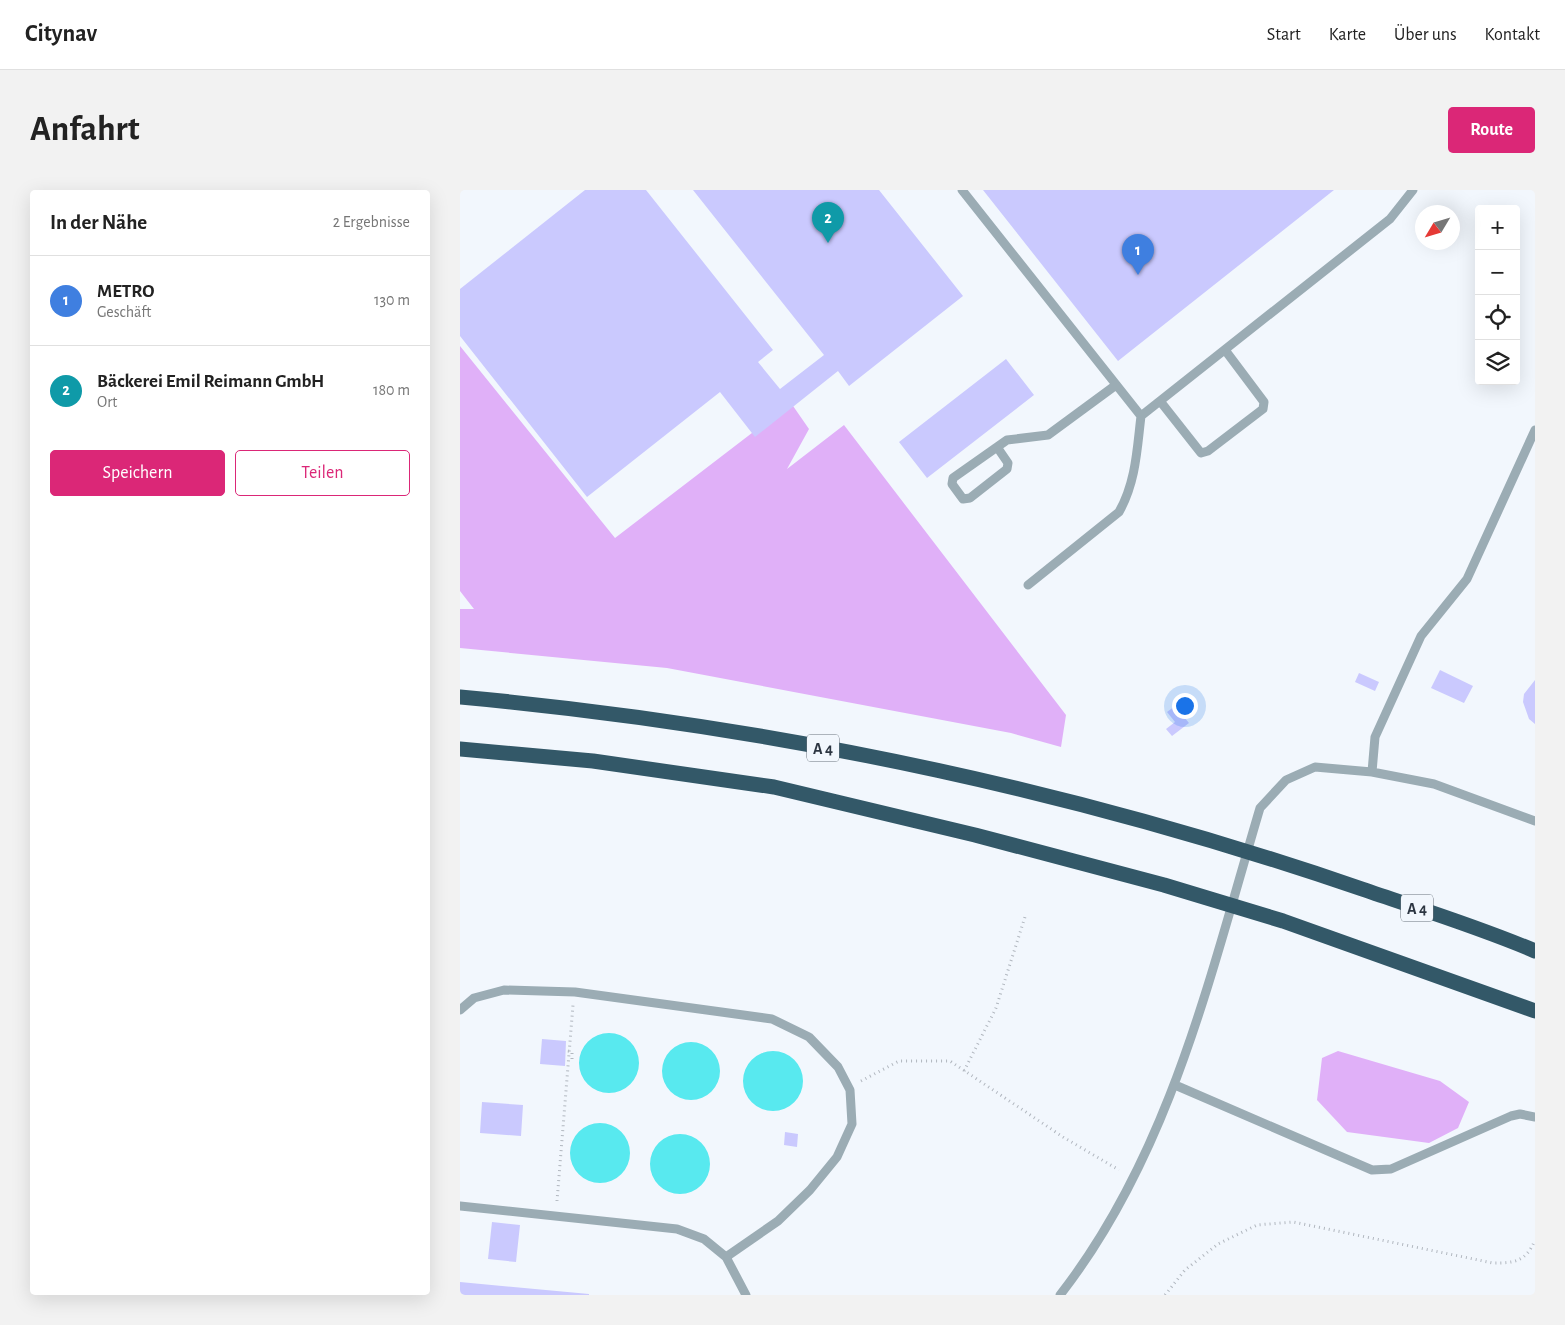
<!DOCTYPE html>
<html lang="de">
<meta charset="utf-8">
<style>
:root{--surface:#fff;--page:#f2f2f2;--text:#222;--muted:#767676;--line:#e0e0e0;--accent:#db2777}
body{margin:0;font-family:"Alegreya Sans",sans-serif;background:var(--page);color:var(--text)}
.controls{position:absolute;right:15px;top:15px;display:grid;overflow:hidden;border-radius:5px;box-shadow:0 5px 20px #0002}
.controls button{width:45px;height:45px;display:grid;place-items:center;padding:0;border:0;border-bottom:1px solid var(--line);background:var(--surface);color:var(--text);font:25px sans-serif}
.compass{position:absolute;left:955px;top:15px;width:45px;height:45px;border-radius:50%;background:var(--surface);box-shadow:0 5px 20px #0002;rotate:232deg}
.you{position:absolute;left:724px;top:515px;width:18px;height:18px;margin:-12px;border:4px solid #fff;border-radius:50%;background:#1a73e8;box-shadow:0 0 0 8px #1a73e833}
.badge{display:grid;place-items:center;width:32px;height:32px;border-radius:50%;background:var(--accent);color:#fff;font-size:16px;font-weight:700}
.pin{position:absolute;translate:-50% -41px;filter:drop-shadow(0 1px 2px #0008)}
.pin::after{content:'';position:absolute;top:26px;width:18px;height:15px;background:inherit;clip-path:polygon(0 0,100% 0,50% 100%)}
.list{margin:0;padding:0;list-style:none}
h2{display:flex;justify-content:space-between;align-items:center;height:65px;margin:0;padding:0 20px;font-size:21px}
h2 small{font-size:16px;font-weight:400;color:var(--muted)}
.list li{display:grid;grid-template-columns:32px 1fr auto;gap:15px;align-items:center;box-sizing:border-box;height:90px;padding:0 20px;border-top:1px solid var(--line)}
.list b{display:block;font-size:19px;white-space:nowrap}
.list p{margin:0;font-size:16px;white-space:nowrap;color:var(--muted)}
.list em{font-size:16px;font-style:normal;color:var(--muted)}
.actions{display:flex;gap:10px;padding:15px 20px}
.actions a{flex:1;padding:11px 0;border:1px solid var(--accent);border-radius:5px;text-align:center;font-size:18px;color:var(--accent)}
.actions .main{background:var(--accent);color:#fff}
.icon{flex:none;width:28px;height:28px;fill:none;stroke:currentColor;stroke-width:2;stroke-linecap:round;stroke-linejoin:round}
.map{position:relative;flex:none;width:1075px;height:1105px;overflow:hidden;border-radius:5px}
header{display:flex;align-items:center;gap:30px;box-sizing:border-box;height:70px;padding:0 25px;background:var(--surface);border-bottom:1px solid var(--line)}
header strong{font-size:24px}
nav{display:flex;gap:28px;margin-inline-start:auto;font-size:18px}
.intro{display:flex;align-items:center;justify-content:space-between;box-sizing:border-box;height:120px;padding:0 30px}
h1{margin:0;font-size:35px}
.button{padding:12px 22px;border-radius:5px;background:var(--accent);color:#fff;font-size:18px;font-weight:700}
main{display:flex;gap:30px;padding:0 30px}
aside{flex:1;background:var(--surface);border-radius:5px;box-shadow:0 5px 20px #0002}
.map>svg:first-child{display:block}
</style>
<header>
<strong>Citynav</strong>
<nav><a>Start</a><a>Karte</a><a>Über uns</a><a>Kontakt</a></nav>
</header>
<div class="intro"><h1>Anfahrt</h1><a class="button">Route</a></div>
<main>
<aside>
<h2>In der Nähe<small>2 Ergebnisse</small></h2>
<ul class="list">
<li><span class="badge" style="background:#3f7fe0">1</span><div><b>METRO</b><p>Geschäft</p></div><em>130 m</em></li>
<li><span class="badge" style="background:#0f9aa8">2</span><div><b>Bäckerei Emil Reimann GmbH</b><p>Ort</p></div><em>180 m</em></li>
</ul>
<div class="actions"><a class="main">Speichern</a><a>Teilen</a></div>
</aside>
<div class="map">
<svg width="1075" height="1105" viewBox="0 0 1075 1105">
<rect width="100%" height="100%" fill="#f2f7fd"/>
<!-- green -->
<path fill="#e0b0f8" d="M0,156L155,348L331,213L349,239L327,279L384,235L606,525L601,557L551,543L207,478L0,458V419H14L0,401Z
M878,861L980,891L1009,912L998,938L969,953L887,942L857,910L862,868Z"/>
<!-- water -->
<path fill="#58e9ef" d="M119 873a30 30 0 1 1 60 0a30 30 0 1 1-60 0Z
M202 881a29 29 0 1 1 58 0a29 29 0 1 1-58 0Z
M283 891a30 30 0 1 1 60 0a30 30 0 1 1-60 0Z
M110 963a30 30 0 1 1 60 0a30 30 0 1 1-60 0Z
M190 974a30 30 0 1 1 60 0a30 30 0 1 1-60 0Z"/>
<!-- building -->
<path fill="#cac9fe" d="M125,0H186L313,160L298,172L320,199L364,165L233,0H419L503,106L389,196L378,181L295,247L260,202L127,307L0,146V99Z
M523,0H874L658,171Z
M546,169L574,205L467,288L439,252Z
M980,480L1013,496L1004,513L971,498Z
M899,483L919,492L915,501L895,492Z
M1075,490V534L1069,529L1063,512L1064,504Z
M715,516L729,533L712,546L706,539L715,532L707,522Z
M82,849L106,851L105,876L80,874Z
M22,912L63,915L61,946L20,943Z
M325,942L338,944L337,957L324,955Z
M32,1032L60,1035L56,1072L28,1069Z
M0,1092L129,1104V1105H0Z"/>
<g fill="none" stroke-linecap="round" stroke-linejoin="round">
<!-- path -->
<path stroke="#b1b7bf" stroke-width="3" stroke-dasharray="1 4" stroke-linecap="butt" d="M108,861L112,862V869
M504,881L536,818L565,727
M401,891L439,871H490L603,947L659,980
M97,1011L113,815
M705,1105L725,1080L758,1054L797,1035L833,1032L1033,1073C1054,1073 1066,1072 1075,1050"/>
<!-- lane -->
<path stroke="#9bacb4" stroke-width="9" d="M502,0L681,226L930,29L953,0
M700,211L741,263L748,261L803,219L804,212L765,160
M537,257L548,273L547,279L510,308L503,309L492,294L493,288L547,250L588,245L656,195
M568,395L659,322C676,292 677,259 681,226
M912,582L915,547L961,446L1007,389L1075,240
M0,820L14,808L44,800L115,802L312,829L349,847L378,877L390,900L392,934L377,967L350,1000L318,1031L266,1067L244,1049L217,1039L0,1016
M715,895L912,980L931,979L1051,926L1060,924L1075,927
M266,1067L286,1105
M600,1105C710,964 750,786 800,618L826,590L855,577L912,582L974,594L1075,631"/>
<!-- highway -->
<path stroke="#335868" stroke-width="15" d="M0,507C306,535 611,599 902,699C960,719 1019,737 1075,761
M0,559L133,571L314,597L515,645L704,695L823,731L1075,821"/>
</g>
<g text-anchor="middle" stroke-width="4" stroke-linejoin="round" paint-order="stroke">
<!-- shield labels -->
<g fill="#f2f7fd" stroke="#68707a" stroke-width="1">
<rect x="347" y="544.5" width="32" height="27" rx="4"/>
<rect x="941" y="704.5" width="32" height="27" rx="4"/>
</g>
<g font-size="16" font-weight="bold" fill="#2d3642">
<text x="363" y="564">A 4</text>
<text x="957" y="724">A 4</text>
</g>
</g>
</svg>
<div class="controls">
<button>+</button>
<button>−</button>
<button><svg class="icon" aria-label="locate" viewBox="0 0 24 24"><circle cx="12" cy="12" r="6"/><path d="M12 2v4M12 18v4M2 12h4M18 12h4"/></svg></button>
<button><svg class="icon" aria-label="layers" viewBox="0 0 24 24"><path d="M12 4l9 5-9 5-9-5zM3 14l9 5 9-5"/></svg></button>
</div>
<svg class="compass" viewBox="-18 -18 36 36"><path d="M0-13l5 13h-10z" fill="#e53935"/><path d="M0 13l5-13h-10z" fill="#767676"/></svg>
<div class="you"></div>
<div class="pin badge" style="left:678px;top:85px;background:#3f7fe0">1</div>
<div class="pin badge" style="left:368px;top:53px;background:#0f9aa8">2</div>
</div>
</main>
